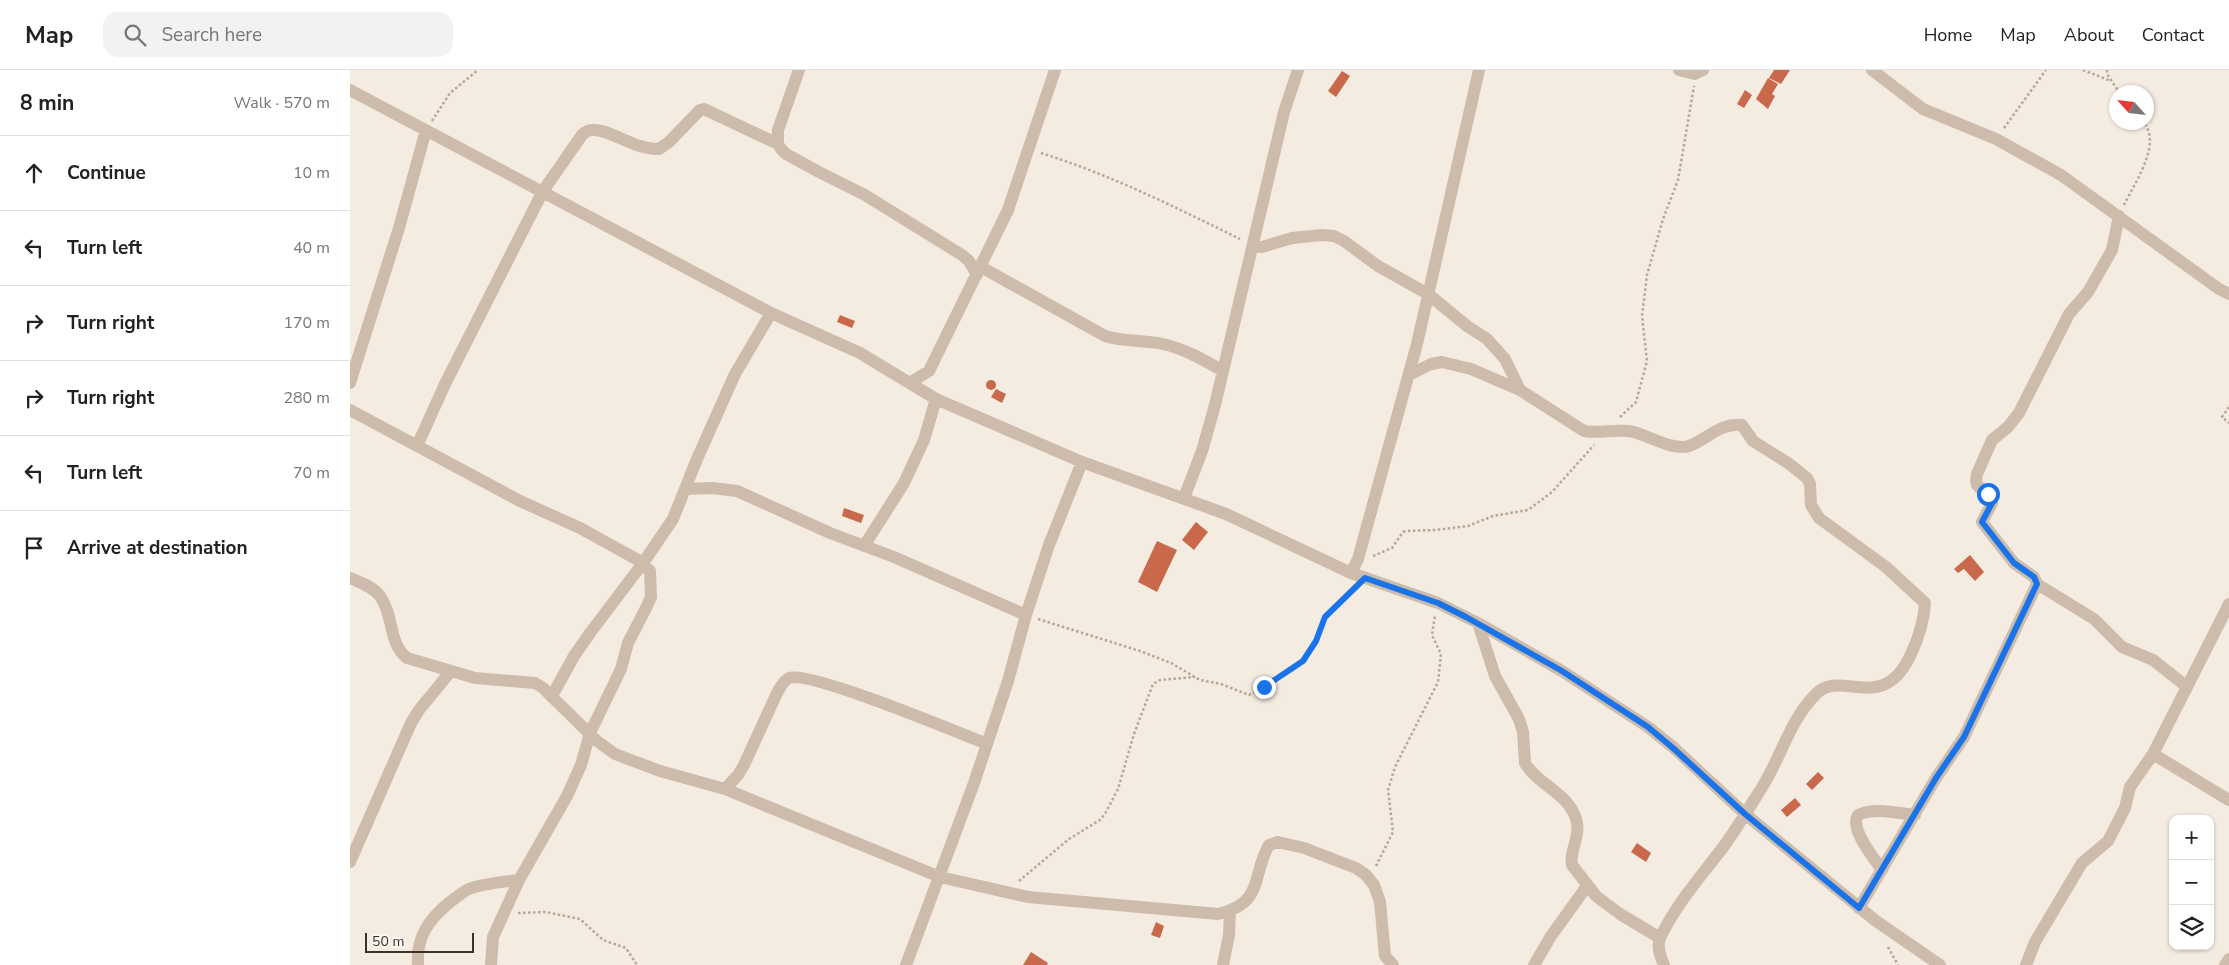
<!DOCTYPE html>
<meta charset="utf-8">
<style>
:root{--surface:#fff;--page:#f2f2f2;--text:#222;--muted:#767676;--line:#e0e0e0}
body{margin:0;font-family:"Nunito Sans",sans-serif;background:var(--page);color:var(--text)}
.controls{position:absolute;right:15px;bottom:15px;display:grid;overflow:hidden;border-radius:10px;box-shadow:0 1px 4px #0004}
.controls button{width:45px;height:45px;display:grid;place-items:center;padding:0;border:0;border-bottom:1px solid var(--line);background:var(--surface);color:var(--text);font:25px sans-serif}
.compass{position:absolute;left:1759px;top:15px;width:45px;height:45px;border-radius:50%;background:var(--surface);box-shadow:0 1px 4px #0004;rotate:297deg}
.scale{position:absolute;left:15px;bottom:12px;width:109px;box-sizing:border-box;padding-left:5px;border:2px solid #3b302b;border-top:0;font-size:14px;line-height:18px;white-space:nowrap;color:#3b302b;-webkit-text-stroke:4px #fbf5ee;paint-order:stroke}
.stop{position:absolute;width:15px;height:15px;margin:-11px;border:4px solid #1a73e8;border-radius:50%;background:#fff}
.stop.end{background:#1a73e8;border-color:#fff;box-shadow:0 1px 5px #0008}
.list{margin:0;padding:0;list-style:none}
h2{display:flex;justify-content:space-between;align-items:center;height:65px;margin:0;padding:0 20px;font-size:21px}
h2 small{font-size:16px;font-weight:400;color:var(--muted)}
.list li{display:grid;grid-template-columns:32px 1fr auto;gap:15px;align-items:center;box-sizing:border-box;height:75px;padding:0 20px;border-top:1px solid var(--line)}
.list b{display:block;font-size:19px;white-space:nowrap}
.list em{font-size:16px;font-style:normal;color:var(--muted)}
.icon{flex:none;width:28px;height:28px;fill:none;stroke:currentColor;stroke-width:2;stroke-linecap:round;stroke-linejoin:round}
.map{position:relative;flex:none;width:1879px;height:895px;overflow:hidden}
header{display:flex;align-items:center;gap:30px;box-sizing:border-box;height:70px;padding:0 25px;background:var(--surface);border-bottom:1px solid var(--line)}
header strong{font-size:24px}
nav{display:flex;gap:28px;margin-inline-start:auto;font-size:18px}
.search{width:350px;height:45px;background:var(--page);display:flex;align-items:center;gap:12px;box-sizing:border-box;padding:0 18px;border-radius:15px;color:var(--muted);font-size:19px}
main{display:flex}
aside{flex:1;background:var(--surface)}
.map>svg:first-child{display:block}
</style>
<header>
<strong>Map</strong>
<div class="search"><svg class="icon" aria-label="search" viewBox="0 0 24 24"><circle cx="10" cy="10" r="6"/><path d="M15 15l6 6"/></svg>Search here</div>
<nav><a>Home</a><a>Map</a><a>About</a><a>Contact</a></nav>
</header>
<main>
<aside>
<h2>8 min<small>Walk · 570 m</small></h2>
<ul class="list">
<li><svg class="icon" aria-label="ahead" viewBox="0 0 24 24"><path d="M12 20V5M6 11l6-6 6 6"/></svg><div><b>Continue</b></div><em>10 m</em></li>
<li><svg class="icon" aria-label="left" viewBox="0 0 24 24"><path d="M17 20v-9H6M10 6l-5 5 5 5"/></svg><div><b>Turn left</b></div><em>40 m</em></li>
<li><svg class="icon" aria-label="right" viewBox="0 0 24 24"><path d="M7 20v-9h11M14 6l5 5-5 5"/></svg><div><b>Turn right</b></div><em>170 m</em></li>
<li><svg class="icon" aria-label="right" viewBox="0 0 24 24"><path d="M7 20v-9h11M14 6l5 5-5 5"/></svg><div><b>Turn right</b></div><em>280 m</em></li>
<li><svg class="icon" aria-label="left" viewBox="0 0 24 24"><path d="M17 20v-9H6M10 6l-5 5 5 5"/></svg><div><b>Turn left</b></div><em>70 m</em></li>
<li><svg class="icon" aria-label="arrive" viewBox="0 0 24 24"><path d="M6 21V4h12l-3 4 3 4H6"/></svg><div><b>Arrive at destination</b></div></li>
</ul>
</aside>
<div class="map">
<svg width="1879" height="895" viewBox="0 0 1879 895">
<rect width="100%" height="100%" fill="#f4ebe1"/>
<!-- building -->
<path fill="#c8694b" d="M1424,0H1440L1431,14L1419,8Z
M992,1L1000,6L986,27L978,21Z
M1418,8L1428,14L1422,24L1425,26L1418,39L1406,29Z
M1395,20L1402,25L1394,38L1387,34Z
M490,245L505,251L502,258L487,252Z
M636 315a5 5 0 1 1 10 0a5 5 0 1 1-10 0Z
M646,319L656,324L652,333L641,327Z
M494,438L514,445L511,453L492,446Z
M846,452L858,462L844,480L832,470Z
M807,471L827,480L807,522L788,512Z
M1620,485L1634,502L1625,511L1614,499L1608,503L1604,499Z
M1468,702L1474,708L1462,720L1456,714Z
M1445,728L1451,735L1437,747L1431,740Z
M1287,773L1301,783L1296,792L1281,782Z
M806,852L814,856L810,868L801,865Z
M681,882L698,893L697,895H673Z"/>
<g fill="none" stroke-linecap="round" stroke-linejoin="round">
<!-- path -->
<path stroke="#b9a596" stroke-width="2.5" stroke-dasharray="2.5 2.5" stroke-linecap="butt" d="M1733,0L1761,11
M1757,0V4L1769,22
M82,51L100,23L128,0
M1654,58L1696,0
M691,83C761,105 825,137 890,169
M1774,135C1784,114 1813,73 1793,52
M1879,337L1872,347L1879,353
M1270,347L1286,332L1297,291L1292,246L1297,205L1313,149L1328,110L1344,16
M1023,486L1042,478L1053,462L1056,461L1086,460L1118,456L1143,446L1178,440L1202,422L1244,375
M688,549L790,581L821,593L850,610L871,614L899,625L925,611L953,591L966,571L975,547L1005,518
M1026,796L1043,762L1038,720L1045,697L1088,612L1091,584L1082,565L1085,545
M669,811L719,769L750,750L755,744L768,719L784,664L803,614L810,610L845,607
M168,843L196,842L230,849L253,870L276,878L287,895
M1538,877L1548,895"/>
<!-- minor -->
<path stroke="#cdbbac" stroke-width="12" d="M449,0L428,60V74L431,79L436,84L469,102L515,125L612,185L619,191L627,205
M1329,0L1345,4L1353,0
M1522,0L1573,39L1646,69L1711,105L1869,219L1879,224
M0,20L421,243L510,283L586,329L732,392L876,444L1001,503L1088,533L1128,553L1212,601L1298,657L1323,677L1395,744L1526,851L1590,895
M904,176L912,177L942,168L972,165L984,166L994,171L1028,196L1078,224L1117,256L1137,269L1155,289L1170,320
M631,197L755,266C774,272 794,270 813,274C835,279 854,290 873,301
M1059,305L1081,294L1092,292L1121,299L1170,320L1234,361C1250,364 1268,358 1284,362C1298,366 1324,381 1339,376C1358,369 1369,353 1392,355L1403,371L1438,393L1457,408L1460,414L1461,435L1469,448L1536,497L1575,533C1574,551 1569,567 1561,584C1533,646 1491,598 1466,624C1439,651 1431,688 1411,719C1399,738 1387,758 1374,776C1352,805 1327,833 1311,866C1306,875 1310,886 1314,895
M561,312L579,301L658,140L705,0
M0,313L49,158L76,60
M0,340L170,431L230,458L288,490L300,501L301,527L297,536L278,573L271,599L240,663L231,695L217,726L169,810L143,867L141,895
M67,376L95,314L193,121L232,65C235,62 238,60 242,60C259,58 284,80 309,79L319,72L350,40L354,39L428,74
M336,419L362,418L387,421L480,463L544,487L676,545
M834,428L852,381L865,335L934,42L948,0
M514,476L554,413L574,370L586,329
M1001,503L1008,489L1067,274L1129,0
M0,508C10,512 23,517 30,526C44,545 38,573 57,588L125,608L185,613L193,618L247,671L265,684L310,701L375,719L590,807L678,827L868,844C915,833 901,806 919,775L928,772L954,778L1006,798L1016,805L1024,815L1030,832L1035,886L1043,895
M1687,514L1744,549L1772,577L1803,590L1836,616
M1128,553L1145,606L1169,649L1173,662L1175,693C1188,716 1222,724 1227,753C1230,768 1219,782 1222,795L1246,826L1270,844L1310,868
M202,626L224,586L240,563L293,493L323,449L347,389L385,304L421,243
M1803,684L1879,730
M375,719L388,705L394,695L427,623C430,618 433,611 439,608C459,600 609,663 637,674
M0,792L61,653L69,640L101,601
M1532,800C1524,788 1499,759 1508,745C1524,737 1547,743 1565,745
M1509,838L1586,708L1614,667L1687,514L1684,507L1664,493L1632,452L1642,433L1641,428L1627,415L1626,411L1627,404L1642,370L1658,357L1669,343L1719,244L1738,222L1762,180L1769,146
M68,895C66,867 79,849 100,832C106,828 112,822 119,819C134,813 153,812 169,810
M556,895L624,713L658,611L676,545L699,475L732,392
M873,895L879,865L880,841
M1184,895L1201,866L1237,816
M1676,895L1685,872L1732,793L1758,771L1775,738L1780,717L1803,684L1879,534
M1875,895L1879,889"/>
</g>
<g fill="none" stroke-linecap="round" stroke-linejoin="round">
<!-- route -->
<path stroke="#1a73e8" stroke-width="6" d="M914,617L953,591L966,571L975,547L1015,508L1088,533L1116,547L1212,601L1298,657L1323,678L1395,744L1509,838L1586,708L1614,667L1687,514L1684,507L1664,493L1632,452L1642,433L1638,424"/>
</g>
</svg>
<div class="controls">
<button>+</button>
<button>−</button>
<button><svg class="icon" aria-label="layers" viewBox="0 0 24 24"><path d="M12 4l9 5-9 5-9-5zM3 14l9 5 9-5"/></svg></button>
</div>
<svg class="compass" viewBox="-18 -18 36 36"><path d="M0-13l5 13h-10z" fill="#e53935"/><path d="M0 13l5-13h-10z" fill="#767676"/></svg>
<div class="scale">50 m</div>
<div class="stop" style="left:1638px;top:424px"></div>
<div class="stop end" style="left:914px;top:617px"></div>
</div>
</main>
